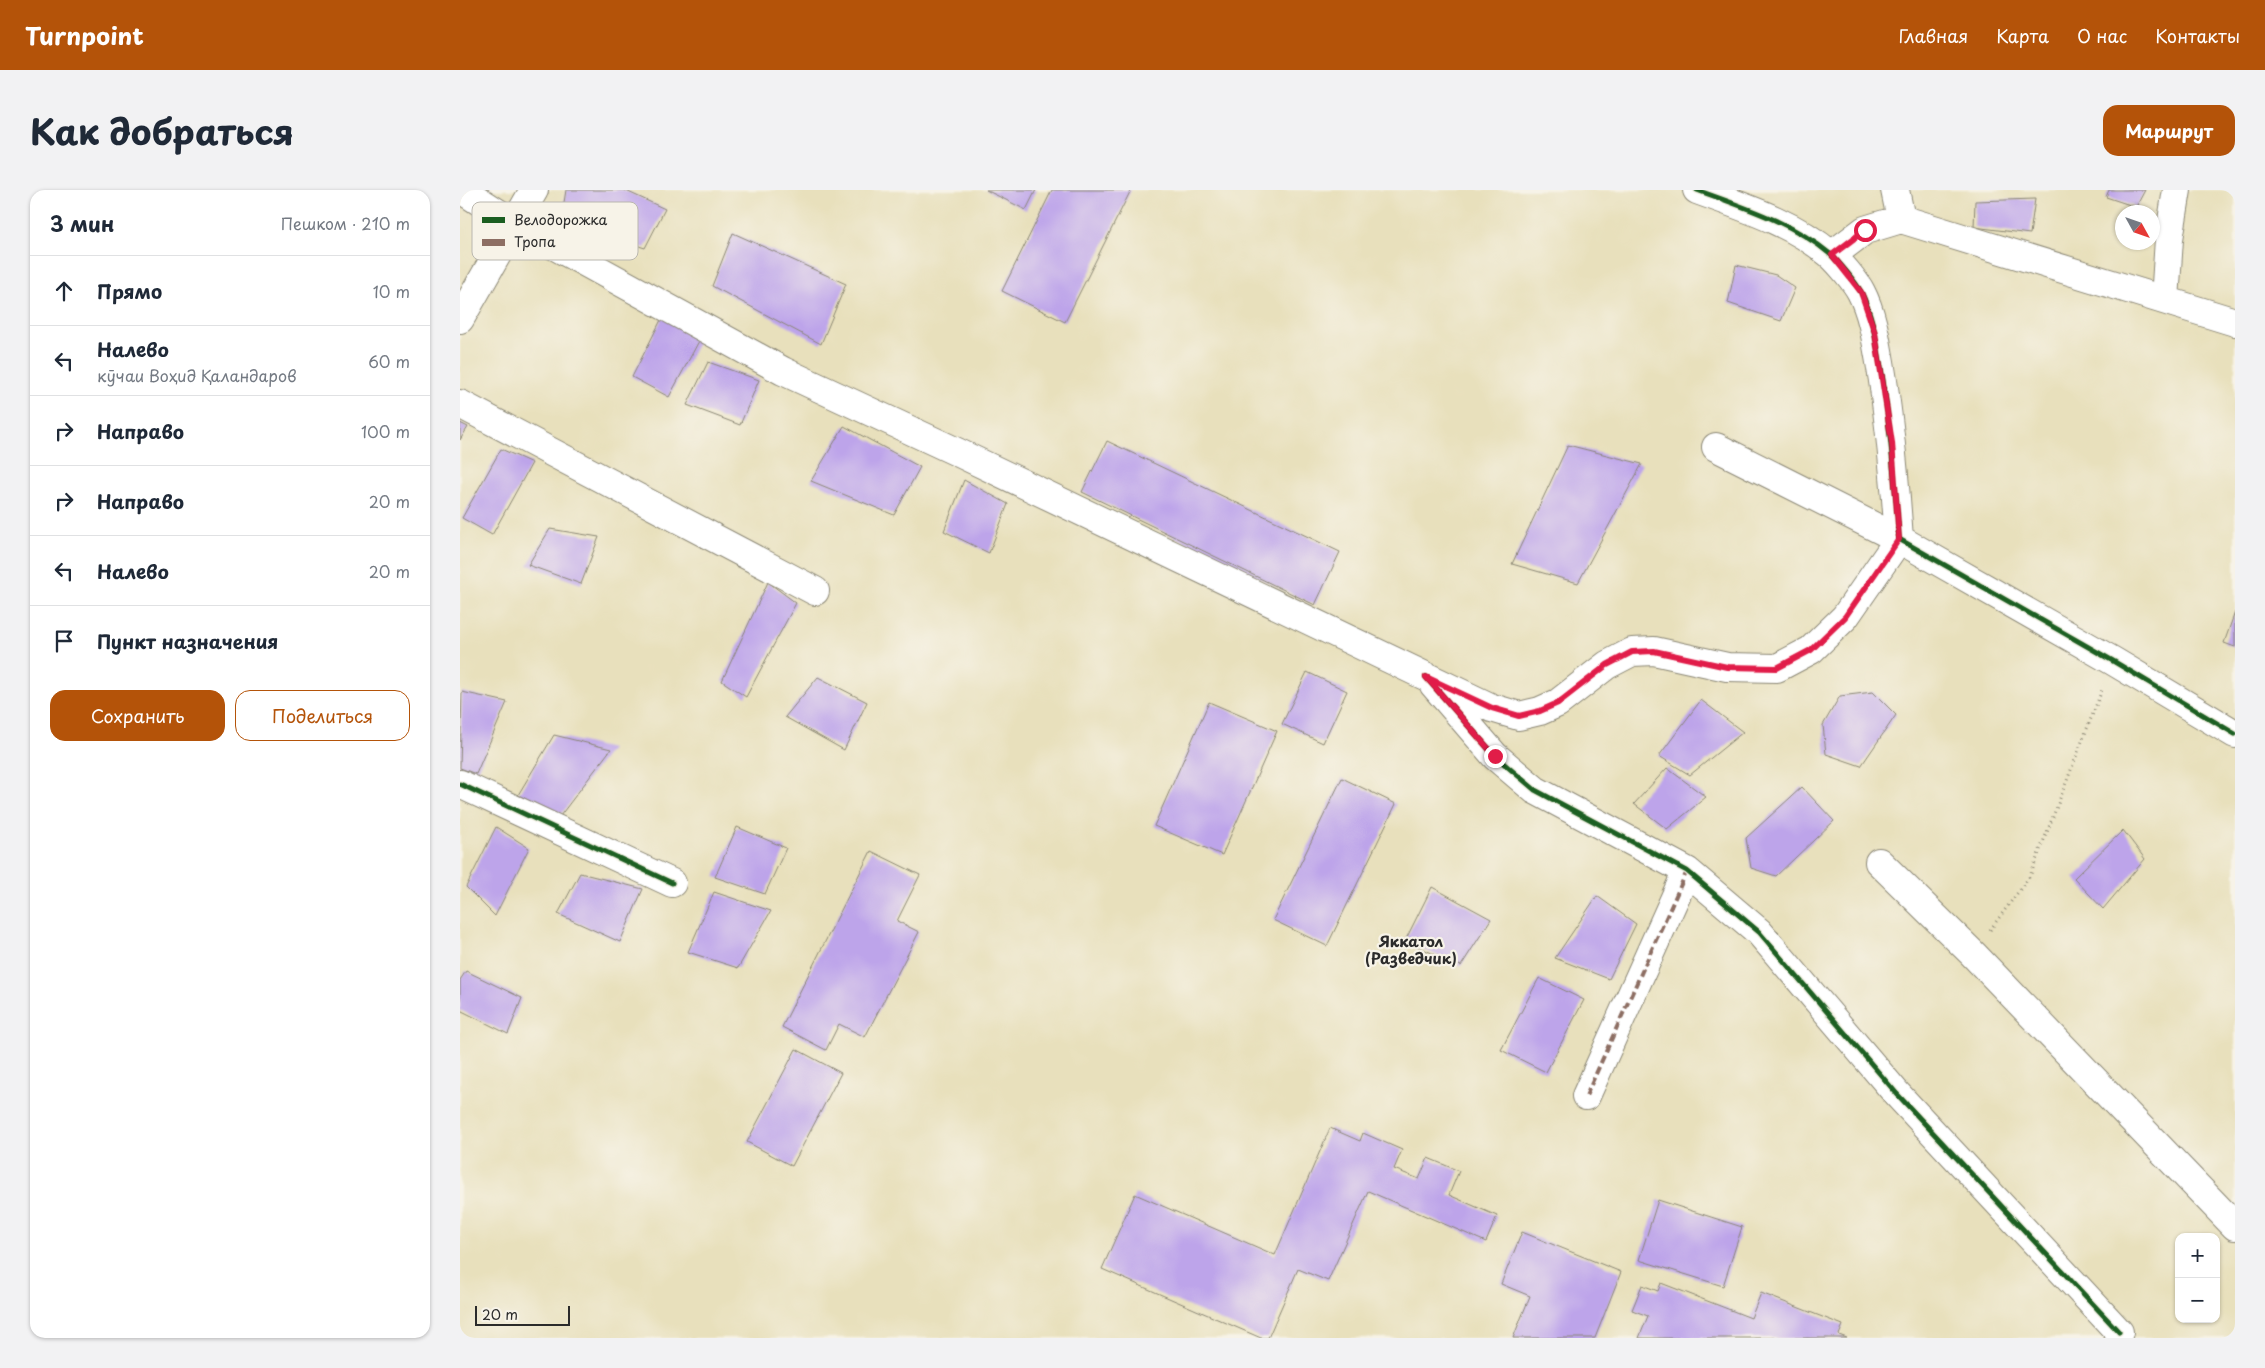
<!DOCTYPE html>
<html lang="ru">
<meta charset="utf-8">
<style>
:root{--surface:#fff;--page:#f2f2f3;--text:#1f2937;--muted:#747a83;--line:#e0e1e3;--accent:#b45309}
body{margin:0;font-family:"Playpen Sans",sans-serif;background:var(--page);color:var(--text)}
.controls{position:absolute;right:15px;bottom:15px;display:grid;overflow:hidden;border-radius:10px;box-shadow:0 1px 4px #0004}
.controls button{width:45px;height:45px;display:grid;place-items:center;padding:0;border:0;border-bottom:1px solid var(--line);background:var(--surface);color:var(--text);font:25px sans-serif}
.compass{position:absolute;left:1655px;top:15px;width:45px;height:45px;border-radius:50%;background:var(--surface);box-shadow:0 1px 4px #0004;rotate:130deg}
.scale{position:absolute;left:15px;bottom:12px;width:95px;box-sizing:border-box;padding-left:5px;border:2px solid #2b2b2b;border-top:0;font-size:14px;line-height:18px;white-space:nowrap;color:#2b2b2b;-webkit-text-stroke:4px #f7f3e8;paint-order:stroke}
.stop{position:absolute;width:15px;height:15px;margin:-11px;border:4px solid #e11d48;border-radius:50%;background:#fff}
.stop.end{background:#e11d48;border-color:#fff;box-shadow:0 1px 5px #0008}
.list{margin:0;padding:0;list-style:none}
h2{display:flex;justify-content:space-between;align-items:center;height:65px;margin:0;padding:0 20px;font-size:21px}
h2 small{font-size:16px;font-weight:400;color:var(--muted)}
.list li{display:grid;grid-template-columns:32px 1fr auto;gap:15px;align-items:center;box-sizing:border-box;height:70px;padding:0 20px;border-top:1px solid var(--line)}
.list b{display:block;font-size:19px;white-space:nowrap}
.list p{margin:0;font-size:16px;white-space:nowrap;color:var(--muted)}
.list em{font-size:16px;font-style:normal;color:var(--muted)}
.actions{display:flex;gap:10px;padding:15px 20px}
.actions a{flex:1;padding:11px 0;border:1px solid var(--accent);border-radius:15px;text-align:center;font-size:18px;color:var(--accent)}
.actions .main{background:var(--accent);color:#fff}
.icon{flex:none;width:28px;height:28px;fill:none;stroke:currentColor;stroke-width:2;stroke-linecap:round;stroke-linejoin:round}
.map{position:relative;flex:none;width:1775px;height:1148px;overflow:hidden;border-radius:15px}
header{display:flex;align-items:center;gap:30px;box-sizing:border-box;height:70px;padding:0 25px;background:var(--accent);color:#fff}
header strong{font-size:24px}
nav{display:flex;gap:28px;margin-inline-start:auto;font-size:18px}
.intro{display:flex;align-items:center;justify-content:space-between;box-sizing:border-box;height:120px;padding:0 30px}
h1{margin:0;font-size:35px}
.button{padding:12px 22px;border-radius:15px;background:var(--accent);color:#fff;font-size:18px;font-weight:700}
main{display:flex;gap:30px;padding:0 30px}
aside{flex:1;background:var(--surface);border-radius:15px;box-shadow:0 1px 4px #0004}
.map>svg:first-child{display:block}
</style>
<header>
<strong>Turnpoint</strong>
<nav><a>Главная</a><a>Карта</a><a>О нас</a><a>Контакты</a></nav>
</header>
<div class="intro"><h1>Как добраться</h1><a class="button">Маршрут</a></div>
<main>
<aside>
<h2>3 мин<small>Пешком · 210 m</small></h2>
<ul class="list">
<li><svg class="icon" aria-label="ahead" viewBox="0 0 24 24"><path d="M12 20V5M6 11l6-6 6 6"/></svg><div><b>Прямо</b></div><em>10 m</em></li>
<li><svg class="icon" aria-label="left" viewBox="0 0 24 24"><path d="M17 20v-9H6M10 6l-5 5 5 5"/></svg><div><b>Налево</b><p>кӯчаи Воҳид Қаландаров</p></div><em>60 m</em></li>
<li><svg class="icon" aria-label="right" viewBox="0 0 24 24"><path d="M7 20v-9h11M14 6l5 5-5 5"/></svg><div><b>Направо</b></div><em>100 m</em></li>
<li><svg class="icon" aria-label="right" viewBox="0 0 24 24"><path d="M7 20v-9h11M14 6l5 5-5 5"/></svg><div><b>Направо</b></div><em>20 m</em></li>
<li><svg class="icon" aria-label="left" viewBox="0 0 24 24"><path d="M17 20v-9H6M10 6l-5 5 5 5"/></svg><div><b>Налево</b></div><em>20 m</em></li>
<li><svg class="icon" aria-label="arrive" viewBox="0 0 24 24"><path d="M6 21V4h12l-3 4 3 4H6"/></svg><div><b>Пункт назначения</b></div></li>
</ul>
<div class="actions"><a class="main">Сохранить</a><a>Поделиться</a></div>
</aside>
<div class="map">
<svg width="1775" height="1148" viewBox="0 0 1775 1148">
<rect width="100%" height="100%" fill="#f7f3e8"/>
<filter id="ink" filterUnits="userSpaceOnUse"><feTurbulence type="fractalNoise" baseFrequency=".02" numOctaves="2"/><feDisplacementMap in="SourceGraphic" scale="10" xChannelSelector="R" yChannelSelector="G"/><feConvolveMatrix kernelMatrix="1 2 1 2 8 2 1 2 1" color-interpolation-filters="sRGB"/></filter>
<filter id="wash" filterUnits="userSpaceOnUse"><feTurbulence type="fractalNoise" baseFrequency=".0096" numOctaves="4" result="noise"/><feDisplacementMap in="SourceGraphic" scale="20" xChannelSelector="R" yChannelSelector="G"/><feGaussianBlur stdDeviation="1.12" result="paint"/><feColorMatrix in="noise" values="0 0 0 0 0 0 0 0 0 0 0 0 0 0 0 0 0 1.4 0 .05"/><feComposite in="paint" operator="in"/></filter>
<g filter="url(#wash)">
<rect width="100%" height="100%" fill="#e8e0bc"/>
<g id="blocks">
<!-- building -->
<path fill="#bda4ea" d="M106,0H164L205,19L185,58L101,31Z
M526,0H576L566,20Z
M592,0H671L605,132L542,101Z
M1649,0H1685L1676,17L1646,7Z
M1575,9L1570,44L1514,37L1515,11Z
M273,43L386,94L361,154L252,96Z
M1276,75L1316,85L1335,98L1321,131L1268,113Z
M203,126L239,151L209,207L172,187Z
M248,172L299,190L280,235L227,215Z
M0,233L8,237L0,250Z
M384,236L460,277L434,325L351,291Z
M647,251L880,362L855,415L622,302Z
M1108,255L1182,274L1118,393L1052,374Z
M41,259L72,273L32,345L2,328Z
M504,290L548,314L529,363L484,341Z
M90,339L139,347L121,394L68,375Z
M308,392L336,413L286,507L262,491Z
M1775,422V457L1764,453Z
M847,482L887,501L863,553L822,534Z
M358,487L407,512L384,560L325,527Z
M2,502L47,512L16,584L0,578Z
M1413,502L1436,525L1401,576L1366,564L1363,535L1380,506Z
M1241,510L1283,542L1230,585L1199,566Z
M749,512L817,541L762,665L694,636Z
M94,545L151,559L100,626L58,605Z
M1207,578L1246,607L1207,639L1174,614Z
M882,588L936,614L867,756L813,730Z
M1342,597L1374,631L1316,686L1291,678L1286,648Z
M36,637L69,658L35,726L6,697Z
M277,637L326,658L305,704L255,687Z
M1663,640L1685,669L1643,719L1614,688Z
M411,661L460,685L437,731L459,742L405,847L379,834L366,860L322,837Z
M120,683L183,699L160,752L98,724Z
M972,697L1031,729L1001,776L945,751Z
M254,702L311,721L278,778L228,762Z
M1137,706L1176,734L1149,789L1095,768Z
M6,781L62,808L48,844L0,820V790Z
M1079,788L1124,810L1086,882L1041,860Z
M336,859L381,883L332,976L287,952Z
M870,938L900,951L903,943L942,960L934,979L959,989L968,968L999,981L989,1005L1037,1026L1026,1052L908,1001L868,1091L838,1079L808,1148H801L642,1079L675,1004L815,1065Z
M1198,1010L1282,1037L1263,1096L1179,1070Z
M1062,1042L1161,1082L1135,1148H1053L1070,1106L1041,1094Z
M1201,1093L1291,1128L1301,1103L1383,1135L1379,1145L1387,1148H1179L1188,1126L1172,1120L1182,1095L1198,1101Z"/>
</g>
</g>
<g filter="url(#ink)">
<use href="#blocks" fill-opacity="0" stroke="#8a8674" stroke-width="1"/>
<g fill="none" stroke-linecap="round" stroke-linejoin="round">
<!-- minor casing -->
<g stroke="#8a8674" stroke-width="30">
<path id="minor" d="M2,0L55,34L323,181L497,262L1032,518L1059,526L1080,521L1098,513L1147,475L1172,462L1194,461L1267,477L1317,478L1351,460L1385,427L1439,349
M1237,0C1283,17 1332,32 1370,64C1379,72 1396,92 1401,102C1412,123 1416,149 1420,172C1430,231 1435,290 1439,349
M1435,0L1441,29
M1372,65L1405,40L1441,29L1775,132
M1705,110L1709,49L1717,0
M0,129L74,0
M0,214L355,401
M1256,257L1439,349L1653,471L1775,544
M974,495L1035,566L1075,600L1227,681L1299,742L1437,904L1659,1142
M0,594L212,693
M1419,672L1513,764L1775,1036
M1126,906L1227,681"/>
</g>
<!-- path -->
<path stroke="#8a8674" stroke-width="3" stroke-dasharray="1 4" stroke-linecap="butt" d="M1530,740L1570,686L1642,500"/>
<!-- minor -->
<use href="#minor" stroke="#fff" stroke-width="28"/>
<!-- quiet -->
<path stroke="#8d6e63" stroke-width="4" stroke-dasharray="8 4" stroke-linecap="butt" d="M1126,906L1227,681"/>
<!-- cycleway casing -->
<g stroke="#f7f3e8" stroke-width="8">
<path id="cycleway" d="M1237,0C1283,17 1332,32 1370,64C1379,72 1396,92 1401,102C1412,123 1416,149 1420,172C1430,231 1435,290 1439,349L1653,471L1775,544
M966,487L1035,566L1075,600L1227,681L1299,742L1437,904L1659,1142
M0,594L212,693"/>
</g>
<!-- cycleway -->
<use href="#cycleway" stroke="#1b5e20" stroke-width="5"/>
</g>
</g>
<g fill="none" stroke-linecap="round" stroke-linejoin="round" filter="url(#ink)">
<!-- route -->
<path stroke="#e11d48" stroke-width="6" d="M1035,566L966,487L1032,518L1059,526L1080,521L1098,513L1147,475L1172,462L1194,461L1267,477L1317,478L1351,460L1385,427L1439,349L1432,253L1415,143L1401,102L1372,65L1405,40"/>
</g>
<g text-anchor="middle" stroke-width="4.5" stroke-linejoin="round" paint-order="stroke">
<!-- neighbourhood labels -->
<g font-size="15" font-weight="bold" fill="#2b2b2b" stroke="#f7f3e8">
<text x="951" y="757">Яккатол<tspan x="951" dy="17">(Разведчик)</tspan></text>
</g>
</g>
<!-- legend -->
<rect x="12" y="12" width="166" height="58" rx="8" fill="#f7f3e8" stroke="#bab7af" stroke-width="1"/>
<rect x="22" y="27" width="23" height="6" fill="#1b5e20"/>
<rect x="22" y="49" width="23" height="7" fill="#8d6e63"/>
<g font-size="14" fill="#2b2b2b">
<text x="54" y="35">Велодорожка</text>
<text x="54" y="57">Тропа</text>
</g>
</svg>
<div class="controls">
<button>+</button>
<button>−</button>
</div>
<svg class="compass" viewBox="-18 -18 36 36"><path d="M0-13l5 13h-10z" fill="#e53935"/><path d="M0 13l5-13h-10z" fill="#747a83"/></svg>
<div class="scale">20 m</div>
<div class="stop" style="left:1405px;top:40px"></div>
<div class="stop end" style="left:1035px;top:566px"></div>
</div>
</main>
